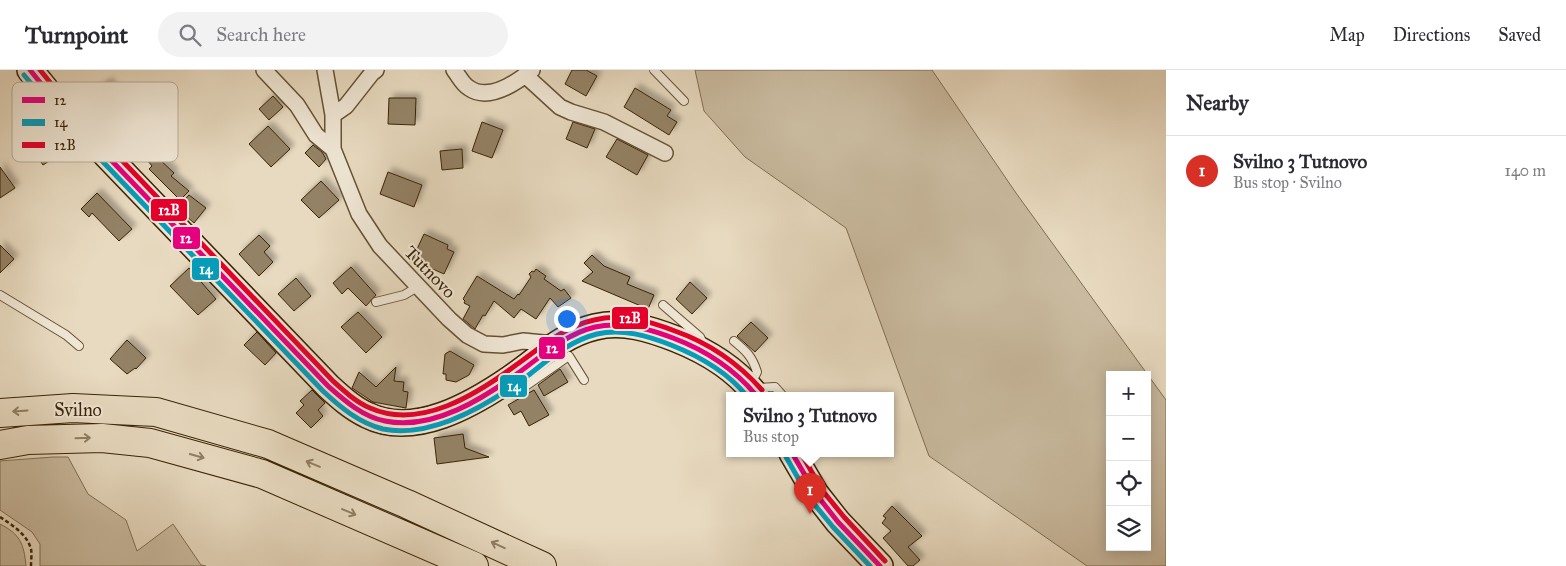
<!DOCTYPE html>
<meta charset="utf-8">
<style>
:root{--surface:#fff;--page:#f2f2f3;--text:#2b2b33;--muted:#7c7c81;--line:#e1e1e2;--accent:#d93025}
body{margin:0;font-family:"IM FELL Great Primer",serif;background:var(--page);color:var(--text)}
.controls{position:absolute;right:15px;bottom:15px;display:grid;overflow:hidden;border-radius:0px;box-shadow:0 2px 12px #0003}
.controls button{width:45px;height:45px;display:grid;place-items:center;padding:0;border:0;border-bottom:1px solid var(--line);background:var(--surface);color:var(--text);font:25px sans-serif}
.you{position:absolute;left:566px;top:248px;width:18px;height:18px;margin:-12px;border:4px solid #fff;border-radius:50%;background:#1a73e8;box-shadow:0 0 0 8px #1a73e833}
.badge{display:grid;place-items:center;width:32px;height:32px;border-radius:50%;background:var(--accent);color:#fff;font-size:16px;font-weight:700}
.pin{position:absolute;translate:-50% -41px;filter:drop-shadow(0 1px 2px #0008)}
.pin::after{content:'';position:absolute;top:26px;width:18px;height:15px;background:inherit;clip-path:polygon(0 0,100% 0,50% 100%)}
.popup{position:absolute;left:726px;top:322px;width:168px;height:65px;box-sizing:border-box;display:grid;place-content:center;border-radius:0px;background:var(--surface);filter:drop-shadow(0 1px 4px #0005);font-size:16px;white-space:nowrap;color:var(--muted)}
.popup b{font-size:19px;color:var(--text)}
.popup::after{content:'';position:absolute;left:50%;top:100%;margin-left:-10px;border:10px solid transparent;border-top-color:var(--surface)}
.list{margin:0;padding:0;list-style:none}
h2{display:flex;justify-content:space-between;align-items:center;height:65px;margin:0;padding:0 20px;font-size:21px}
h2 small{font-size:16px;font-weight:400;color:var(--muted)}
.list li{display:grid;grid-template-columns:32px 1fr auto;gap:15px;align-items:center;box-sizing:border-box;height:70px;padding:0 20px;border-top:1px solid var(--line)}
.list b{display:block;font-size:19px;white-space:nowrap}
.list p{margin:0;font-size:16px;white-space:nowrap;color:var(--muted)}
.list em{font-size:16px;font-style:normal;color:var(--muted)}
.icon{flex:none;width:28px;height:28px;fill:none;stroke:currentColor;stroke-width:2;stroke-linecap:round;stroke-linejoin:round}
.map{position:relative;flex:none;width:1166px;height:496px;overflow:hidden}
header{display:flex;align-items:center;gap:30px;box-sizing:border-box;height:70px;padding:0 25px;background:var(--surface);border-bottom:1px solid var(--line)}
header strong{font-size:24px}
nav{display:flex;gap:28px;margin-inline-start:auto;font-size:18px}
.search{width:350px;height:45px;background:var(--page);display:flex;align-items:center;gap:12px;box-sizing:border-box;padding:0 18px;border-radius:28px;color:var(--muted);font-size:19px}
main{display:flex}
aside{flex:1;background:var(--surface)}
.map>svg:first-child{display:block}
</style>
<header>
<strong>Turnpoint</strong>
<div class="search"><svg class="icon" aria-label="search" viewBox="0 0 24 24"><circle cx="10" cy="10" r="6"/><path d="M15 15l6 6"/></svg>Search here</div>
<nav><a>Map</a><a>Directions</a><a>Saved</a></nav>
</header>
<main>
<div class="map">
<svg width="1166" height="496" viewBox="0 0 1166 496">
<defs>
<filter id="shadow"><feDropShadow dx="4.5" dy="-4.5" stdDeviation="2.5" flood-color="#0004"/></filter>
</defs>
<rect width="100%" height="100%" fill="#e8dac0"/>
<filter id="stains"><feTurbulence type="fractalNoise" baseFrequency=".004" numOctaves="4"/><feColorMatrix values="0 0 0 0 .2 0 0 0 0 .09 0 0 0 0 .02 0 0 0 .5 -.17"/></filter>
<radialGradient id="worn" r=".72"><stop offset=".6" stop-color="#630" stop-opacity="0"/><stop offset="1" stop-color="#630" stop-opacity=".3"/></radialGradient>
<!-- green -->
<path fill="#cabba0" stroke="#826f52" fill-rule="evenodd" d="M695,0H932L1016,123L1166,330V496H1087L929,386L846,158L745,87L704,41ZM1110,305H1147V477H1110Z
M53,387H68L88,424L126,450L137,481L173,454L201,495L206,496H40V474L32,462L0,440V391Z
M0,454C20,464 24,474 26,496H0Z"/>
<!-- building -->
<path fill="#948266" stroke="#392304" filter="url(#shadow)" d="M572,0H586L597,6L586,26L565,14Z
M108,12L128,43L102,60L93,50L99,44L87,26Z
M635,18L671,40L667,46L677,52L669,65L624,37Z
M273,26L283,37L269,50L259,39Z
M389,28H416L415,55L388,54Z
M482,52L503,60L492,88L472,81Z
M573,52L595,59L587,78L566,69Z
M268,56L290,79L271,97L249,74Z
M47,57L63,82L43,95L26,70Z
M153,59L167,77L156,86L174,103L171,106L189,121L180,130L149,99L152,96L134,74Z
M617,69L648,85L637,105L606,87Z
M313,75L322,82L326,89L319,97L305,83Z
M462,79L463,98L442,100L440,81Z
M0,97L15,118L0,128Z
M388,102L422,115L414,137L380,124Z
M321,111L339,130L319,148L301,130Z
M97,123L132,159L119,171L92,143L89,147L81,139Z
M189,125L206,138L194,153L177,138Z
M424,164L448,175L447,179L454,182L444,204L412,190Z
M259,165L270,176L264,182L273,192L259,206L239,184Z
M0,175L14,189L0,203Z
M592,185L604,196L630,207L627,214L654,225L648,239L582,211L593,202L584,193Z
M351,197L376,225L366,236L348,218L342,224L333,213Z
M189,198L216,229L198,245L170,216Z
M536,199L546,206L544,209L561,221L564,219L571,228L558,237L550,228L536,249L521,239L514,248L494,231L485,246L483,245L475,259L463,249L470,236L464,233L465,231L463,229L477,206L514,229L518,224L519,225L531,207L529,204L532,201L534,202Z
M296,208L311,226L294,241L278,224Z
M690,212L707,228L692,244L676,229Z
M358,242L382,267L366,283L341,257Z
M751,252L768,268L755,282L737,266Z
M257,262L276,283L265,295L244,275Z
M127,270L146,288L136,299L135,298L127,304L110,289Z
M450,281L474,295L469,305L456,312L446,310V304H443L445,284Z
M396,297L394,311L404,312L403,321L408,322L406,338L373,332L352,318L359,302L376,317Z
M560,299L568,312L544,326L538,315Z
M312,320L325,333L318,340L323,346L311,358L296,343L304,335L300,331Z
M534,320L549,345L529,356L521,341L514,345L508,335Z
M463,364L465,378L489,387L437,394L434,368Z
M892,436L922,466L908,477L920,490L913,496H908L883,468L891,461L882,453L886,448L883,446Z"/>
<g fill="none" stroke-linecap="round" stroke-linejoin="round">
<!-- service casing -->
<g stroke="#655133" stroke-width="10">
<path id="service" d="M654,0L684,31
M0,225L66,265L79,276
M376,232L404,225L419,216
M663,235L700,267L704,275
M734,271C746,281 752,286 757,302L751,314
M514,311L520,320L569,286L584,310
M758,318L775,317L782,325"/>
</g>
<!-- minor casing -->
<g stroke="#655133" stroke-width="18">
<path id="minor" d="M264,0L297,35L316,65L333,79L359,144L380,176L449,249L467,265L484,274L503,275L523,271L554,274
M325,0L333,45V79
M454,0C459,6 462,14 469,18C489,32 516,13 532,0
M525,5L560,37L571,42L604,52L665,83
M333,45L346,36L372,3L376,0"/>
</g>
<!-- primary casing -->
<g stroke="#392304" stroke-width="28">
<path id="primary" d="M30,0L61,38L328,316C340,327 352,338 367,345C414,369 473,334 511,308C539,289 561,265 595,257C623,250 650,259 676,269C706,281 736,299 756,325
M792,383L816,424L838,452L880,496"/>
</g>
<!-- motorway casing -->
<g stroke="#392304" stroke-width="30">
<path id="motorway" d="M0,343L73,338L156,342L268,374L407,434L542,496
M0,375L28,370L102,368L150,373L262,404L474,496"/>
</g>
<!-- path -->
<path stroke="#392304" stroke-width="2.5" stroke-dasharray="4 2.5" stroke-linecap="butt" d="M0,447C12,455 27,464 31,479C32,484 31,491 31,496"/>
<!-- service -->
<use href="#service" stroke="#f0e7d6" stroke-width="8"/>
<!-- minor -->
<use href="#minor" stroke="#f0e7d6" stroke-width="15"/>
<!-- primary -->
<use href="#primary" stroke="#e8dac0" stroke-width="25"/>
<!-- motorway -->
<use href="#motorway" stroke="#e8dac0" stroke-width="28"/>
<!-- bus-1 casing -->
<g stroke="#f0e7d6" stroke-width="9">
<path id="bus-1" d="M30,0L61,38L328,316C345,331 363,347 385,351C433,361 484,328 521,301C544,284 566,264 595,257C621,251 648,258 673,268C705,280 734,299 756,325
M792,383L816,424L838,452L880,496"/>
</g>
<!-- bus-2 casing -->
<g stroke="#f0e7d6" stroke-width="9">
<path id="bus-2" d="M24,5L56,43L323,321C340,337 359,353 383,359C432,369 489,334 526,307C548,290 569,271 597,264C622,258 648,266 671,275C699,286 727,302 746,325
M786,387L810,429L833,457L870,496"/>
</g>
<!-- bus-3 casing -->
<g stroke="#f0e7d6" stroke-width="9">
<path id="bus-3" d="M40,0L67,33L333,311C344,321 356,332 370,338C420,360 476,325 516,295C540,278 563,257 594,250C621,243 649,251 675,261C709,273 738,293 762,320
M801,383L822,420L844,447L885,491"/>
</g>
<!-- bus-1 -->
<use href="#bus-1" stroke="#e5007d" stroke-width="5"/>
<!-- bus-2 -->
<use href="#bus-2" stroke="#069cba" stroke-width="5"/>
<!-- bus-3 -->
<use href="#bus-3" stroke="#e4002b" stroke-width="5"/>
</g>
<!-- one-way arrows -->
<defs><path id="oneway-shaft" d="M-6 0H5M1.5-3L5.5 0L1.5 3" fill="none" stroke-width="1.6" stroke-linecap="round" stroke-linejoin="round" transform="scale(1.25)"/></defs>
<g stroke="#907e62">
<use href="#oneway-shaft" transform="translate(20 341) rotate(176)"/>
<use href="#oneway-shaft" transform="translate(83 368) rotate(-2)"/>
<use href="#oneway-shaft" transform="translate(197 386) rotate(16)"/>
<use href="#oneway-shaft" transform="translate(313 394) rotate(-157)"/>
<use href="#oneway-shaft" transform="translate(349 442) rotate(23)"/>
<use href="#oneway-shaft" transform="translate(498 475) rotate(-155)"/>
</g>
<g text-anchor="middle" stroke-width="4" stroke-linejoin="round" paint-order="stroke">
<!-- street labels -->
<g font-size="18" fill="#392304" stroke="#f0e7d6">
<text transform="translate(430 202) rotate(46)" y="6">Tutnovo</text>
<text x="78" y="346">Svilno</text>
</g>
</g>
<!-- legend -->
<rect x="12" y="12" width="166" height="80" rx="8" fill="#f0e7d6" stroke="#b9ac97" stroke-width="1"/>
<rect x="22" y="27" width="23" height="6" fill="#e5007d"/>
<rect x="22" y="49" width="23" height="7" fill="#069cba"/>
<rect x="22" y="72" width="23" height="6" fill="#e4002b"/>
<g font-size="14" fill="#392304">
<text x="54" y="35">12</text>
<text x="54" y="57">14</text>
<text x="54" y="80">12B</text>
</g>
<g stroke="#f0e7d6" stroke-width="2">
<rect x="150" y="128" width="38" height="24" rx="5" fill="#e4002b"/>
<rect x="172" y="156" width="29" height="24" rx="5" fill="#e5007d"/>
<rect x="191" y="187" width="29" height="24" rx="5" fill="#069cba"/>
<rect x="611" y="236" width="38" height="24" rx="5" fill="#e4002b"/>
<rect x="538" y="266" width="28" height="24" rx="5" fill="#e5007d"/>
<rect x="499" y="304" width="29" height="24" rx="5" fill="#069cba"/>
</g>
<g font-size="14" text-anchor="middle" font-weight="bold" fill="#fff">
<text x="169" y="145">12B</text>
<text x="186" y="173">12</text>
<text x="206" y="204">14</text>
<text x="630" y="253">12B</text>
<text x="552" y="283">12</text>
<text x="514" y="321">14</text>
</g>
<rect width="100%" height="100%" filter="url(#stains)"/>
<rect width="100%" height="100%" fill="url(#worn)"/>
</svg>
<div class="controls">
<button>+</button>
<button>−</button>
<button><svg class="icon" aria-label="locate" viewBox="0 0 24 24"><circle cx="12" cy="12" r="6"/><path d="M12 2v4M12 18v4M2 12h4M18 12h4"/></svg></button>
<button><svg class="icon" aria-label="layers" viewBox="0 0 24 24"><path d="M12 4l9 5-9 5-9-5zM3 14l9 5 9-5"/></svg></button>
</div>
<div class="you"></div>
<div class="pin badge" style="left:810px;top:444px">1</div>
<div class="popup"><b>Svilno 3 Tutnovo</b>Bus stop</div>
</div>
<aside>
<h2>Nearby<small></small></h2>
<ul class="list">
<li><span class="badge">1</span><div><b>Svilno 3 Tutnovo</b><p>Bus stop · Svilno</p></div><em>140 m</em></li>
</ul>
</aside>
</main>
